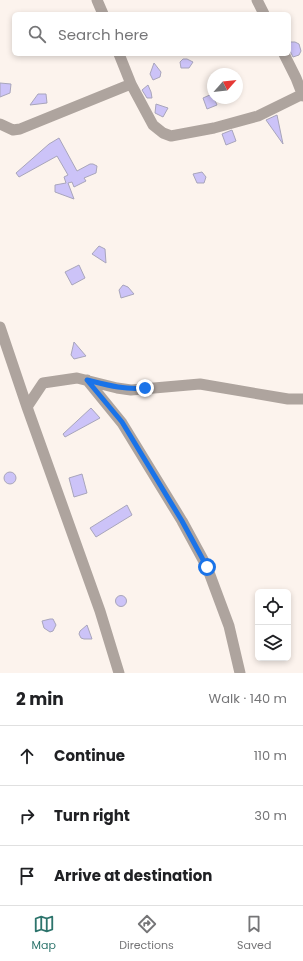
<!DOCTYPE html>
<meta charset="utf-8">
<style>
:root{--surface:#fff;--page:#f2f2f2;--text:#202124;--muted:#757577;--line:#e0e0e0;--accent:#2d746c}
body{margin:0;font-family:Poppins,sans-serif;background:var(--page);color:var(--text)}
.controls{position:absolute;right:12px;bottom:12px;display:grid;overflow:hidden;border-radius:6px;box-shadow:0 2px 6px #0003}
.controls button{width:36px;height:36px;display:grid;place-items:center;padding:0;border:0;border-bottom:1px solid var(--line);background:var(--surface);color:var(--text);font:20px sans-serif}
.compass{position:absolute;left:207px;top:68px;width:36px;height:36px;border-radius:50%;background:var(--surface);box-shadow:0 2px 6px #0003;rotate:63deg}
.stop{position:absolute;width:12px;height:12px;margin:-9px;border:3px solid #1a73e8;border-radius:50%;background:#fff}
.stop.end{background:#1a73e8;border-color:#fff;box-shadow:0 1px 4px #0008}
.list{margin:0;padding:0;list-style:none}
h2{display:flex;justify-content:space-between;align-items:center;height:52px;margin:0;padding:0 16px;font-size:17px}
h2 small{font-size:13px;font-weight:400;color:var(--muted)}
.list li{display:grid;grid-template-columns:26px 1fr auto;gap:12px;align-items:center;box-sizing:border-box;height:60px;padding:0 16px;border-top:1px solid var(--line)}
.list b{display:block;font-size:15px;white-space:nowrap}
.list em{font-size:13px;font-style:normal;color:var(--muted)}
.icon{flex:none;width:22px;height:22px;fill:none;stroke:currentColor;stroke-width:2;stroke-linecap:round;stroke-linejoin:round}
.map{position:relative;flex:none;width:303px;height:673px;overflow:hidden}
.search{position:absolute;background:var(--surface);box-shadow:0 2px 6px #0003;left:12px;right:12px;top:12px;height:44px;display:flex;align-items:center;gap:10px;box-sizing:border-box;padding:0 14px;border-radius:6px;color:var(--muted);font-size:15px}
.sheet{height:232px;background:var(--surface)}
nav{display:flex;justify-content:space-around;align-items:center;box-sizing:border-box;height:56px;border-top:1px solid var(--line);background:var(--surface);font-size:11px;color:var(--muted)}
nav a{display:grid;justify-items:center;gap:2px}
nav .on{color:var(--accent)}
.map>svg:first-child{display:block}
</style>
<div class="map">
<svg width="303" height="673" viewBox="0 0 303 673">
<rect width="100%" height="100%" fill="#fcf3ed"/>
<!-- building -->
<path fill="#ccc3f8" stroke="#a8a5bb" d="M289,42H295L299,44L301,51L299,55L293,57L289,49Z
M183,59H187L193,62L189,68H181L180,62Z
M154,63L161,72L160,77L153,80L150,74Z
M0,83L11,84L10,93L0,97Z
M148,85L151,92L152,98H147L142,90Z
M38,94H46L47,103L30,105Z
M212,94L217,105L207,109L203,98Z
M156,104L168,108L163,117L155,113Z
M277,115L283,144L266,120Z
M232,130L236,141L226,145L222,134Z
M59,138L77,171L90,164H93L97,166L96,173L84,178L86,181L74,187L72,182L68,183L74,199L55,192V185L66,183L64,177L68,175L57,156L19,177L16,173L49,144Z
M202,172L206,177L204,183H197L193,174Z
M99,246L105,249L106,263L92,254Z
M79,265L85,278L72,285L65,272Z
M123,285L128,287L134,294L121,298L119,290Z
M74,342L86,356L74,359L71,355Z
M91,408L100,418L65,437L63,434Z
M4 478a6 6 0 1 1 12 0a6 6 0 1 1-12 0Z
M82,474L87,493L74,497L69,478Z
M127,505L132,515L96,537L90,528Z
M115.5 601a5.5 5.5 0 1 1 11 0a5.5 5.5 0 1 1-11 0Z
M50,619H53L56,625L53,631L50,632L44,628L42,621Z
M87,625L92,639H84L81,638L79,634L80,631Z"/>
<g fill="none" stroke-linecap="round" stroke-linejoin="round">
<!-- minor -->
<path stroke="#aea49e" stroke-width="11" d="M97,0L103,14
M257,0L264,14
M119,54L131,84L153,125L163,133L171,136L214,128L258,116L303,94
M284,54L296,78L303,96
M0,124L13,130L20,129L131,84
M0,327L27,407L100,611L119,673
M87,380L122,423L182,521L207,567L229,626L240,673
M27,407L43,383L77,378L117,388L131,390L200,384L288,399H303"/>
</g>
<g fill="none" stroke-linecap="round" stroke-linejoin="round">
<!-- route -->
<path stroke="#1a73e8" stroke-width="5" d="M145,388C124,390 107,385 87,380L122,422L182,521L207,567"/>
</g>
</svg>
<div class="controls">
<button><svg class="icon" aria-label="locate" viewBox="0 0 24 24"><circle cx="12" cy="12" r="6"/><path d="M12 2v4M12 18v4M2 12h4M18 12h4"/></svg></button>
<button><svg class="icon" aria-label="layers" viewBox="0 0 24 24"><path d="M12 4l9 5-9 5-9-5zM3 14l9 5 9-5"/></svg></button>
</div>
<svg class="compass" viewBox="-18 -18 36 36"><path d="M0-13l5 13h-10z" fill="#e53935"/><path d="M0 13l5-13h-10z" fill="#757577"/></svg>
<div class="stop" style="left:207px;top:567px"></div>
<div class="stop end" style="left:145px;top:388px"></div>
<div class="search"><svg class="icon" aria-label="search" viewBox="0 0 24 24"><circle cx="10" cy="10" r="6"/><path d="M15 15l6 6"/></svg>Search here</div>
</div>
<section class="sheet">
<h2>2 min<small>Walk · 140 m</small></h2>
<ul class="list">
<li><svg class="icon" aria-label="ahead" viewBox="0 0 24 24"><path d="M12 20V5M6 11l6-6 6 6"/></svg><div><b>Continue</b></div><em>110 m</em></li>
<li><svg class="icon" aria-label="right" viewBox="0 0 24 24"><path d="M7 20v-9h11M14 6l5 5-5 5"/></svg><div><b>Turn right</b></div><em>30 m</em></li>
<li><svg class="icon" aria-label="arrive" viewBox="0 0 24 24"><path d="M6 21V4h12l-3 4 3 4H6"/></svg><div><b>Arrive at destination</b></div></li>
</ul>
</section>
<nav>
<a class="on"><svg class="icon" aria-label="map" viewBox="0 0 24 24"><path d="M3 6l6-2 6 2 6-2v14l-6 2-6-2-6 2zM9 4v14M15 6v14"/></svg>Map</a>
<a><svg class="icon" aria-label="directions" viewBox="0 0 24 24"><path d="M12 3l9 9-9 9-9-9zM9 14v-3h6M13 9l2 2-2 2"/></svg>Directions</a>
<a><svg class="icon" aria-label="saved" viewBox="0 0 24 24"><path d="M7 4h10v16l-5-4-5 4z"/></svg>Saved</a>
</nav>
